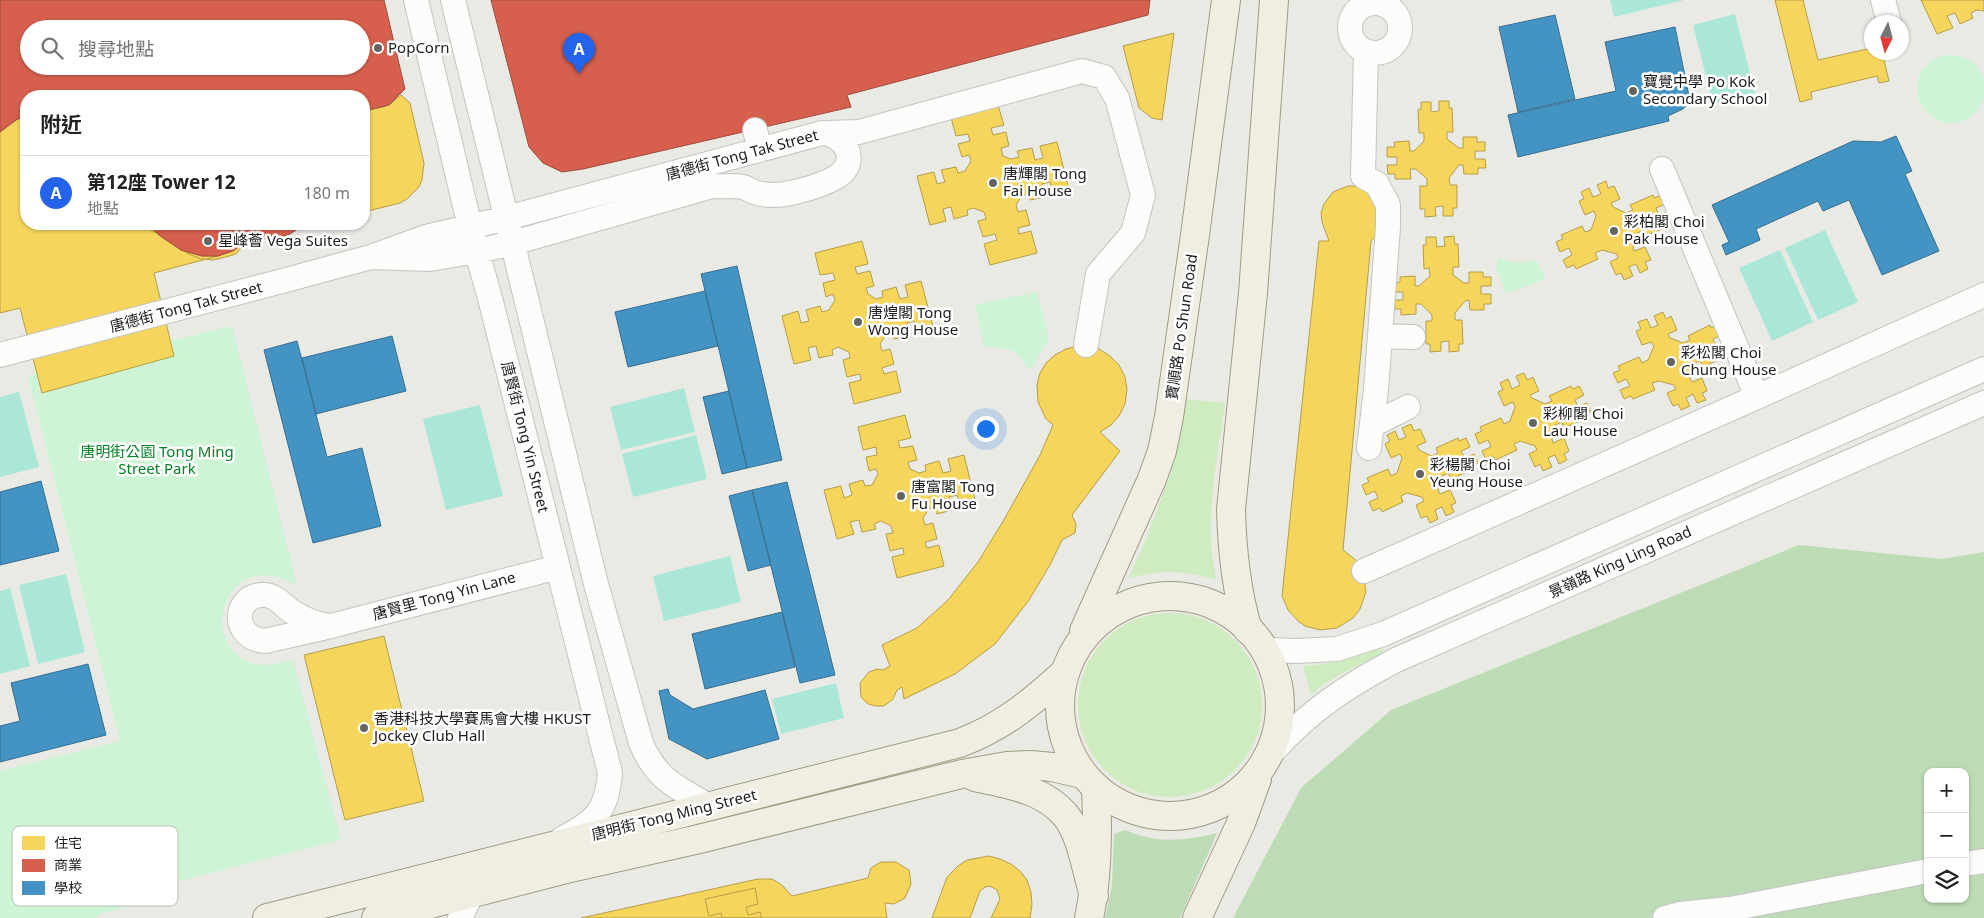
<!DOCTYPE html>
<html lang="zh-TW">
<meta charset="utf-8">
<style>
:root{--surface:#fff;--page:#f6f6f6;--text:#222;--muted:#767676;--line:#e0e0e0;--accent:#2563eb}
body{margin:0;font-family:"Noto Sans","Noto Sans TC",sans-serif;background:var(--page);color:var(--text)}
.controls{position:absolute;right:15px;bottom:15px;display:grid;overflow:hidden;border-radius:10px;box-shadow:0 1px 4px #0004}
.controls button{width:45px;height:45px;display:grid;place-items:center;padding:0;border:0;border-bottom:1px solid var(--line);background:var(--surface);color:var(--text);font:25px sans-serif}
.compass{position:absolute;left:1864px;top:15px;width:45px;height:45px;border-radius:50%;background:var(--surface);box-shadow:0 1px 4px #0004;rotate:186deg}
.you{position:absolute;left:985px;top:428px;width:18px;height:18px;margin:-12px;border:4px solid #fff;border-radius:50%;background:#1a73e8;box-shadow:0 0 0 8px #1a73e833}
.badge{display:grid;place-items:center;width:32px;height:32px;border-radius:50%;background:var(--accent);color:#fff;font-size:16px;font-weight:700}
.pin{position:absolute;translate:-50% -41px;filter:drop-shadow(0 1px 2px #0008)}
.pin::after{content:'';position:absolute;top:26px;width:18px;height:15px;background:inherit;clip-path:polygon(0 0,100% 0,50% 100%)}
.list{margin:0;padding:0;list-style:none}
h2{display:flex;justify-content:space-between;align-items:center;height:65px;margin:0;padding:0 20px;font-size:21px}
h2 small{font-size:16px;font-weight:400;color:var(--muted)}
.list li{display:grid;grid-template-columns:32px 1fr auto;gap:15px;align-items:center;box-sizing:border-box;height:75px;padding:0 20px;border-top:1px solid var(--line)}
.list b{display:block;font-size:19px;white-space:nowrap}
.list p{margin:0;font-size:16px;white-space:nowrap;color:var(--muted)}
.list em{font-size:16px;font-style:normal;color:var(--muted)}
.icon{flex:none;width:28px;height:28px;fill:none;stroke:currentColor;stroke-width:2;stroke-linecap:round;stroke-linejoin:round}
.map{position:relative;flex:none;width:1984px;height:918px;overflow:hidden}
.search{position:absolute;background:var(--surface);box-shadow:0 1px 4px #0004;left:20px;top:20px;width:350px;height:55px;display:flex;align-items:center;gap:12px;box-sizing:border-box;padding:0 18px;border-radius:28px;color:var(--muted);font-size:19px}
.panel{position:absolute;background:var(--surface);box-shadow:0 1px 4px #0004;left:20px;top:90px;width:350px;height:140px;border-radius:20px}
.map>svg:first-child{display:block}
</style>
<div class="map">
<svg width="1984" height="918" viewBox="0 0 1984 918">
<rect width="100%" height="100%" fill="#eaeae4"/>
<!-- grass -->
<path fill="#ceecbf" d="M1187,399L1225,403C1218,458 1202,526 1217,580C1186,571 1159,568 1128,579L1146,539L1170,475Z
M1078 705a92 92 0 1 1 184 0a92 92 0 1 1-184 0Z
M1382,647L1384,654C1358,665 1332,676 1311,695L1303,666C1331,665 1356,657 1382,647Z"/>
<!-- forest -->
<path fill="#bddcb6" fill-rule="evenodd" d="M1799,545L1942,559L1984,552V918H1233L1301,788L1391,710ZM1928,772H1965V899H1928Z
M1125,830C1159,844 1182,841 1217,833L1180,918H1105L1112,886L1114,834Z"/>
<!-- park -->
<path fill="#cef4d6" d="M1917 89a34 34 0 1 1 68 0a34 34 0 1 1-68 0Z
M1498,257C1511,264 1522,264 1536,260L1546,279L1506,293L1496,268Z
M1037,292L1049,339L1031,370L1012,350L984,346L975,305Z
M232,326L297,585C221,541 192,658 263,665C272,666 283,661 293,660L341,840L160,886L148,848L115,857L130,906L97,915L98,918H0V771L120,741L28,376Z"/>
<!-- pitch -->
<path fill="#abe7d8" d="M1610,0H1684L1614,17Z
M1735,14L1755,93L1713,104L1693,25Z
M1825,230L1858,302L1818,320L1785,248Z
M1780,250L1813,322L1772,341L1739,268Z
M684,388L695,432L621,450L610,407Z
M19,392L39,467L0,477V397Z
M480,405L503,496L446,510L423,419Z
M696,435L707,479L633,497L622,454Z
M730,556L741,602L664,621L653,576Z
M66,574L85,652L38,664L19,585Z
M10,588L30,666L0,674V591Z
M836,683L844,718L781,734L772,699Z"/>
<!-- homes -->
<path fill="#f6d55c" stroke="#b59e49" d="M117,0H166L169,8L177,11L179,7L185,10L183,14L191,21L194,15L204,20L200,29H131L133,24L135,25L136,22L138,23L141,18L146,21L147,19L141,7L128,14L126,9L122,11Z
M750,0H787L782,11L788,15L794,5L801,9L803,5L811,9L813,6L820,10L813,21L823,28L819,35L816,32L812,40L809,38L802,50L806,52L803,57L807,59L804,65L796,60L790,71L770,58L773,53L758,44L755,49L736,37L741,27L733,22L736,16L740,18L743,14L746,16L753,2Z
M836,0H917L921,3L917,10L914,7L910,14L907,13L900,25L904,27L901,32L905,34L902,40L894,35L888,46L868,33L871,28L856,19L853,24L834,12L839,2Z
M964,0H999L1001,1L998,6L1003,9L1000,15L991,10L985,20L966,8L969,3Z
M1775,0H1803L1818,60L1872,48V52H1882L1889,81L1879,83L1877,76L1811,92L1812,99L1800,102Z
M1921,0H1984V11L1977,10L1971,13L1973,18L1960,24L1955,13L1947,16L1953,28L1937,34Z
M673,3L680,7L678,11L686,16L683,20L690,25L684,35L690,39L696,29L703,33L706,29L713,33L715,30L722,34L716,45L726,52L722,59L718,57L715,64L711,62L705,74L708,76L705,81L710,83L706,89L698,84L692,95L673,82L675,77L660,68L657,73L638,61L643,51L635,46L638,40L642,42L645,38L648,40L656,26L653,24L657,18L653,16L657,9L667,15Z
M565,23L592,39L581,60L589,65L600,44L628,61L612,90L598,81L594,87L608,96L593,125L565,108L575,88L567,84L557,103L529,87L545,58L560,66L563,61L549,52Z
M1174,33L1162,120L1152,118L1139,108L1123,46Z
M107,66H133L131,69L142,78L149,79V74L157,75L156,80H161L160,83H165L166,76L178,77L176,94L180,95V96H119L117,94L119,92L114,88L107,96H95L87,89L101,73L99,71L103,67L105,68Z
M401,95L410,103L424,163L422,180L419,187L407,199L400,203L364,212V111L383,107L389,105Z
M1439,101H1449V108H1452L1453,132H1447V139L1459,148H1463V137H1477V142H1485V151H1475V159H1485L1486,168H1478V174H1464L1463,165H1459L1449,178L1450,185H1457V208H1453V216H1443V206L1435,207L1436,216L1425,217V209H1420V186H1427V179L1416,169H1410L1411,179H1395V174H1388L1387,165H1397V157H1387V147H1395L1394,142L1409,141L1410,151H1414L1424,141V133H1419L1418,110L1421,109V102H1431V112L1439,111Z
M997,102L1004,125L991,128L993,135L1006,132L1009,146L1001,148L1003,156L1011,159L1019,157L1017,151L1032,148L1035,160L1043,158L1040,146L1057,142L1069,190L1053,195L1050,182L1042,184L1045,197L1030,200L1029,194L1022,195L1016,205L1018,212L1026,210L1030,225L1018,228L1019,234L1031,231L1037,253L990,265L984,244L997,240L995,234L983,237L978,221L986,219L984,212L973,208L967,210L968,215L954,219L951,207L943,209L946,221L930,225L917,176L934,172L937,184L945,182L941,170L956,167L958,173L965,171L971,161L969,155L962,157L958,144L970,141L968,134L956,136L950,114Z
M26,115V224H148L159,235L181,250L202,256H218L154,273L174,356L42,393L20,308L0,313V132L16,120Z
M1606,181L1608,188L1614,186L1620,199L1611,203L1613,207L1626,213L1633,210L1630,205L1653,195L1654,198L1661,195L1665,204L1656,208L1659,215L1668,211L1672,220L1665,223L1667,227L1645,236L1643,230L1636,234L1633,248L1634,251L1645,247L1651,260L1645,262L1648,269L1640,273L1636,264L1629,267L1633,276L1624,280L1621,273L1616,275L1610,262L1618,258L1617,254L1602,250L1595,253L1598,259L1576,269L1574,265L1567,268L1563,260L1572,255L1569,248L1560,252L1556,242L1563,239L1561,235L1582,226L1585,232L1591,230L1596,216L1594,211L1585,215L1579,201L1584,199L1581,192L1589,188L1593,197L1601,194L1597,185Z
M1348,186H1358L1377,198L1378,234L1371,241L1343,550L1357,561L1363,571L1366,592L1360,609L1353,618L1337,628L1320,630L1305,626L1298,621L1288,610L1282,596L1319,241H1329L1322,222L1321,213L1324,204L1333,192Z
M137,224H238L244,239V244L237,253L233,255L214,260L201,259L187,253L168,238Z
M1454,236L1455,244H1458L1459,267H1453V275L1464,283H1469V272H1483V277H1491V286H1481V294H1491V304H1484V310H1470L1469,300L1465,301L1455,313V320H1462L1463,344H1459V351L1449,352V341L1441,342V351L1430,352V344H1426V321H1432V315L1421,304H1416V314L1401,315V309H1393V300H1403V292H1393V283L1400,282V277L1415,276V286H1419L1430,276L1429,268L1424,269L1423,245H1426V237H1436L1437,247L1445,246L1444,237Z
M862,241L868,264L855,267L857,274L870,271L874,286L866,288L868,294L876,299L883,297L882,291L896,287L900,299L908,297L905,285L921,281L934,330L918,334L914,321L907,323L909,336L894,339L893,333L886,334L880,344L882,351L890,349L894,364L882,368L884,374L896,371L901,392L854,404L849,383L861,380L860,374L847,377L843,360L850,358L849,352L838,347L832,350L833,355L819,358L816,346L808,348L811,360L794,364L782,316L798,311L801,323L809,321L806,310L820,306L822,312L829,310L835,300L833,294L826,297L823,283L835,280L833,273L820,275L815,253Z
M1663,312L1666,319L1671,316L1677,330L1668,334L1670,338L1683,343L1690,340L1688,336L1710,325L1711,328L1718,325L1722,335L1713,339L1716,346L1725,342L1730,351L1723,354L1724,357L1703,367L1700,361L1693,364L1690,378L1692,382L1702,378L1707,391L1702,393L1706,400L1697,403L1693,394L1686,398L1690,406L1681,410L1678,404L1673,406L1667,393L1676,389L1674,385L1659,381L1652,383L1655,390L1633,399L1631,396L1624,399L1620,390L1630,386L1626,379L1618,383L1613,373L1620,370L1618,366L1639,357L1642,363L1648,360L1654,346L1651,342L1642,345L1636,331L1641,329L1638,322L1647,319L1651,328L1658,325L1654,316Z
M1078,346L1099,349L1110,356L1119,365L1125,377L1127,389L1125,404L1119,416L1111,425L1100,432L1120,451L1072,515L1076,524L1075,533L1062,540L1050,565L1029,600L995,644L955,674L904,699L902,687L897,690L893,699L884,706H876L868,704L861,697L860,683L869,672L877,669L883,670L890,666L882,645L917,628L948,600L978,562L1005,518L1040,455L1053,425L1046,419L1038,402L1037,384L1040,373L1046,363L1055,355L1066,349Z
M1524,373L1527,380L1533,377L1539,391L1530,395L1532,398L1545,404L1552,401L1549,396L1571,386L1573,389L1579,386L1584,395L1575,400L1578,406L1587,403L1591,412L1584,415L1586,418L1564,428L1562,422L1555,425L1552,439L1553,443L1564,438L1569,451L1564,454L1567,460L1559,464L1555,455L1548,458L1552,467L1543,471L1540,464L1535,467L1529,454L1537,450L1535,446L1520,441L1514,444L1517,450L1495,460L1493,456L1486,460L1482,451L1491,447L1488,440L1479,444L1475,434L1482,431L1480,427L1501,418L1504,424L1510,421L1515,407L1513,402L1504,406L1498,392L1503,390L1500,383L1508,379L1512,389L1520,385L1516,376Z
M905,415L911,438L898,441L900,448L913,446L917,460L908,462L910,469L919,473L926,471L925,465L939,461L943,473L951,471L948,459L964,455L976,504L961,508L957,495L949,497L952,510L937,514L936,507L929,509L923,518L925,525L933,523L937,539L925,542L927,548L939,545L944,566L897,578L892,557L904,554L903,548L890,551L886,534L893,533L891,526L881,521L874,524L876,529L862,532L859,520L850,522L854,534L837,539L824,490L841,486L844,498L852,495L849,484L863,480L865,486L872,485L878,474L876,469L869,471L866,457L877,455L876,447L863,450L858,427Z
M1411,424L1414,431L1420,429L1426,442L1417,446L1419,450L1432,456L1438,453L1436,448L1458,438L1459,441L1466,438L1470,447L1461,451L1465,458L1474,454L1478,463L1471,466L1473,469L1451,479L1448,473L1442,476L1438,490L1440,494L1450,490L1456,503L1451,505L1454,512L1446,516L1442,507L1435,510L1438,519L1430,523L1427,516L1421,518L1416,505L1424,501L1422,497L1407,493L1401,496L1403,502L1382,512L1380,508L1373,511L1369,502L1378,498L1375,491L1366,495L1362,485L1369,482L1367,478L1388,469L1391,476L1397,473L1402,458L1400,454L1391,458L1385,444L1390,441L1387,435L1395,431L1399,440L1406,437L1402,428Z
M384,636L424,801L345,820L304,655Z
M989,856L1000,859L1011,864L1020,871L1027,880L1031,892L1032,905L1030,918H991L1000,899L997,890L990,886L985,887L980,891L970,918H932L947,877L958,866L967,860Z
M881,862H896L909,870L911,884L905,898L894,904L885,903L887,918H581L758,879H772L782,885L792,896L868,878L871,868Z
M755,888L758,904L746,907L748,915L760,912L762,918H722L721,913L709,916L705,899Z"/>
<!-- shops -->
<path fill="#d6604d" stroke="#9e4c3e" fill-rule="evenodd" d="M0,0H384L405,89L389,105L364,111V96H26V115L16,120L0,132ZM29,29H361V66H29Z
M491,0H1150L1148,15L847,95L851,107L583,169L562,172L543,163L529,147Z
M148,224H305L290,234L278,238L266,239L249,236L245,242L233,251L218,256H202L181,250L159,235Z"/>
<!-- schools -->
<path fill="#4393c3" stroke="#376f91" d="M1555,15L1575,99L1518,112L1499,27Z
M1675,27L1690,101L1683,109L1668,116L1669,121L1518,157L1508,115L1616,91L1605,42Z
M1896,136L1912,171L1905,174L1939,251L1882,275L1849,200L1823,211L1818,201L1756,229L1760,240L1726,255L1722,245L1729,242L1712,205L1853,141L1881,142Z
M737,266L782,460L747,468L701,274Z
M705,291L718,346L628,367L615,312Z
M392,336L406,391L316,414L302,358Z
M297,341L327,457L362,448L381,526L313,543L264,350Z
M729,391L747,468L722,474L703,397Z
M41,481L59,551L0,565V492Z
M787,482L835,675L800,683L752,490Z
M752,490L771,565L748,571L729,496Z
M782,612L795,667L705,689L692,634Z
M88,664L106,735L0,762V726L20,721L11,683Z
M668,689L670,695L693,709L765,690L779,739L707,759L669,739L659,691Z"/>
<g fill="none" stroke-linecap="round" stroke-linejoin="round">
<!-- minor casing -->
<g stroke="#c3c3c0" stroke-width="26">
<path id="minor" d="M416,0L470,227L491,302L610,773C606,813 596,820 562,839
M453,0L596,584L641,743C656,779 677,788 709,806
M1883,0L1889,22
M1350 28a25 25 0 1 1 50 0a25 25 0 1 1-50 0Z
M1366,51L1363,176L1377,184L1388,205V227L1376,390L1369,448
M755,130L760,150
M824,133L859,132L1082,71L1104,77L1117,98L1143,195L1133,233L1098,274L1086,345
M1662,169L1757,397
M1380,336L1413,337
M0,355L286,280L371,257L426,237L507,218L822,133C845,134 860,161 838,176C827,183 808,189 795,192C783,195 769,196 757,193C752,192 748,188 743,187C733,185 721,187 712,186L513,243L477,251L430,259L371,257
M1372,425L1408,407
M1364,571L1757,397L1984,295
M331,626C317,625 303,619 291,611C282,605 275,594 262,595C233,596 231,638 265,641L331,626L558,567
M1267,650L1296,651L1337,649L1383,634L1984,369
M1274,750C1312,709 1347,686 1396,660L1984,403
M1965,864L1984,861
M460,918L471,895
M1665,918L1680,914L1730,909L1928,871"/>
</g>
<!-- major casing -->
<g stroke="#a09c81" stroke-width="30">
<path id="major" d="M1060 706a110 110 0 1 1 220 0a110 110 0 1 1-220 0Z
M1248,630C1236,590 1232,550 1231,509L1253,293L1274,0
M1084,631L1152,479L1162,451L1169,417L1195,235L1226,0
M975,777C1007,784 1044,789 1066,816C1081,834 1087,873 1094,896
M267,918L960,743C1002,727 1030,704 1063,674
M376,918L570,868L699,839L962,774L1007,766L1031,765L1052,767L1082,774
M1089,918C1098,876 1098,831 1096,788
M1197,918L1241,823L1257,779"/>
</g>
<!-- minor -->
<use href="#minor" stroke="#fcfcfb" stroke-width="24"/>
<!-- major -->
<use href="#major" stroke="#f0ede3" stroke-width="28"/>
</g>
<!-- markers -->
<g fill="#646462" stroke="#fff" stroke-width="2">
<circle cx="378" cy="48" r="5"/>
<circle cx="1633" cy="91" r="5"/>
<circle cx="993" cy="183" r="5"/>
<circle cx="1614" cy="231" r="5"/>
<circle cx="208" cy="241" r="5"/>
<circle cx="858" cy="322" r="5"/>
<circle cx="1671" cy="362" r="5"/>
<circle cx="1533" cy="423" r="5"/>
<circle cx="1420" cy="474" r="5"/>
<circle cx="901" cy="496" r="5"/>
<circle cx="364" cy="728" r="5"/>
</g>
<g text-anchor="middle" stroke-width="5" stroke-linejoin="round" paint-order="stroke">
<!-- poi labels -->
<g font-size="15" fill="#1c1c1c" stroke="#fff" text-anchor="start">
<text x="388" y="53">PopCorn</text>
<text x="1643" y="87">寶覺中學 Po Kok<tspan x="1643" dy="17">Secondary School</tspan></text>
<text x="1003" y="179">唐輝閣 Tong<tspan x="1003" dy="17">Fai House</tspan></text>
<text x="1624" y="227">彩柏閣 Choi<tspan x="1624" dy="17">Pak House</tspan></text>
<text x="218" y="246">星峰薈 Vega Suites</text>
<text x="868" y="318">唐煌閣 Tong<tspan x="868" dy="17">Wong House</tspan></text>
<text x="1681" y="358">彩松閣 Choi<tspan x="1681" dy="17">Chung House</tspan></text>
<text x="1543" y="419">彩柳閣 Choi<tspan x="1543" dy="17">Lau House</tspan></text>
<text x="1430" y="470">彩楊閣 Choi<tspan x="1430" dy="17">Yeung House</tspan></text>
<text x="911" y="492">唐富閣 Tong<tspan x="911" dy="17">Fu House</tspan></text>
<text x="374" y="724">香港科技大學賽馬會大樓 HKUST<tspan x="374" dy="17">Jockey Club Hall</tspan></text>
</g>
<!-- street labels -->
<g font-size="15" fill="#1c1c1c" stroke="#fff">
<text transform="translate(742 155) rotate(-15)" y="5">唐德街 Tong Tak Street</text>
<text transform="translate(186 307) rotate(-15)" y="5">唐德街 Tong Tak Street</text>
<text transform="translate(1182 327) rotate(-82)" y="5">寶順路 Po Shun Road</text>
<text transform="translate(525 437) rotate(76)" y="5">唐賢街 Tong Yin Street</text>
<text transform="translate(1620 562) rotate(-24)" y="5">景嶺路 King Ling Road</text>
<text transform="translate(444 596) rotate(-15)" y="5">唐賢里 Tong Yin Lane</text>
<text transform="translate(674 815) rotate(-14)" y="5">唐明街 Tong Ming Street</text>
</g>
<!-- park labels -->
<g font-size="15" fill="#038125" stroke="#fff">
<text x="157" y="457">唐明街公園 Tong Ming<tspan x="157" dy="17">Street Park</tspan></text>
</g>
</g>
<!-- legend -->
<rect x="12" y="826" width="166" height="80" rx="8" fill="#fff" stroke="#bbb" stroke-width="1"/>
<rect x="22" y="836" width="23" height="14" fill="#f6d55c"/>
<rect x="22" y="859" width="23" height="13" fill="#d6604d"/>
<rect x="22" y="881" width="23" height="14" fill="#4393c3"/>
<g font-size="14" fill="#1c1c1c">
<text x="54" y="848">住宅</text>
<text x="54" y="870">商業</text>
<text x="54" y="893">學校</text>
</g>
</svg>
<div class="controls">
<button>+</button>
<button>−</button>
<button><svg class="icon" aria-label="layers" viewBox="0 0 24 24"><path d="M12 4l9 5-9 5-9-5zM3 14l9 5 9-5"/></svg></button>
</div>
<svg class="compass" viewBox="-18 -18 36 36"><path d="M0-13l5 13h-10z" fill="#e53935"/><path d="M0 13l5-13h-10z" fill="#767676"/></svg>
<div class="you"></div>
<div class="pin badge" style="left:579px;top:74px">A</div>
<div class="search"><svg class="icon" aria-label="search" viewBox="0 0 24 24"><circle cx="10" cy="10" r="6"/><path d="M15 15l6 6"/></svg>搜尋地點</div>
<section class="panel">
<h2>附近<small></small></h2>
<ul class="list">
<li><span class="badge">A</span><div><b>第12座 Tower 12</b><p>地點</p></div><em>180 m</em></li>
</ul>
</section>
</div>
